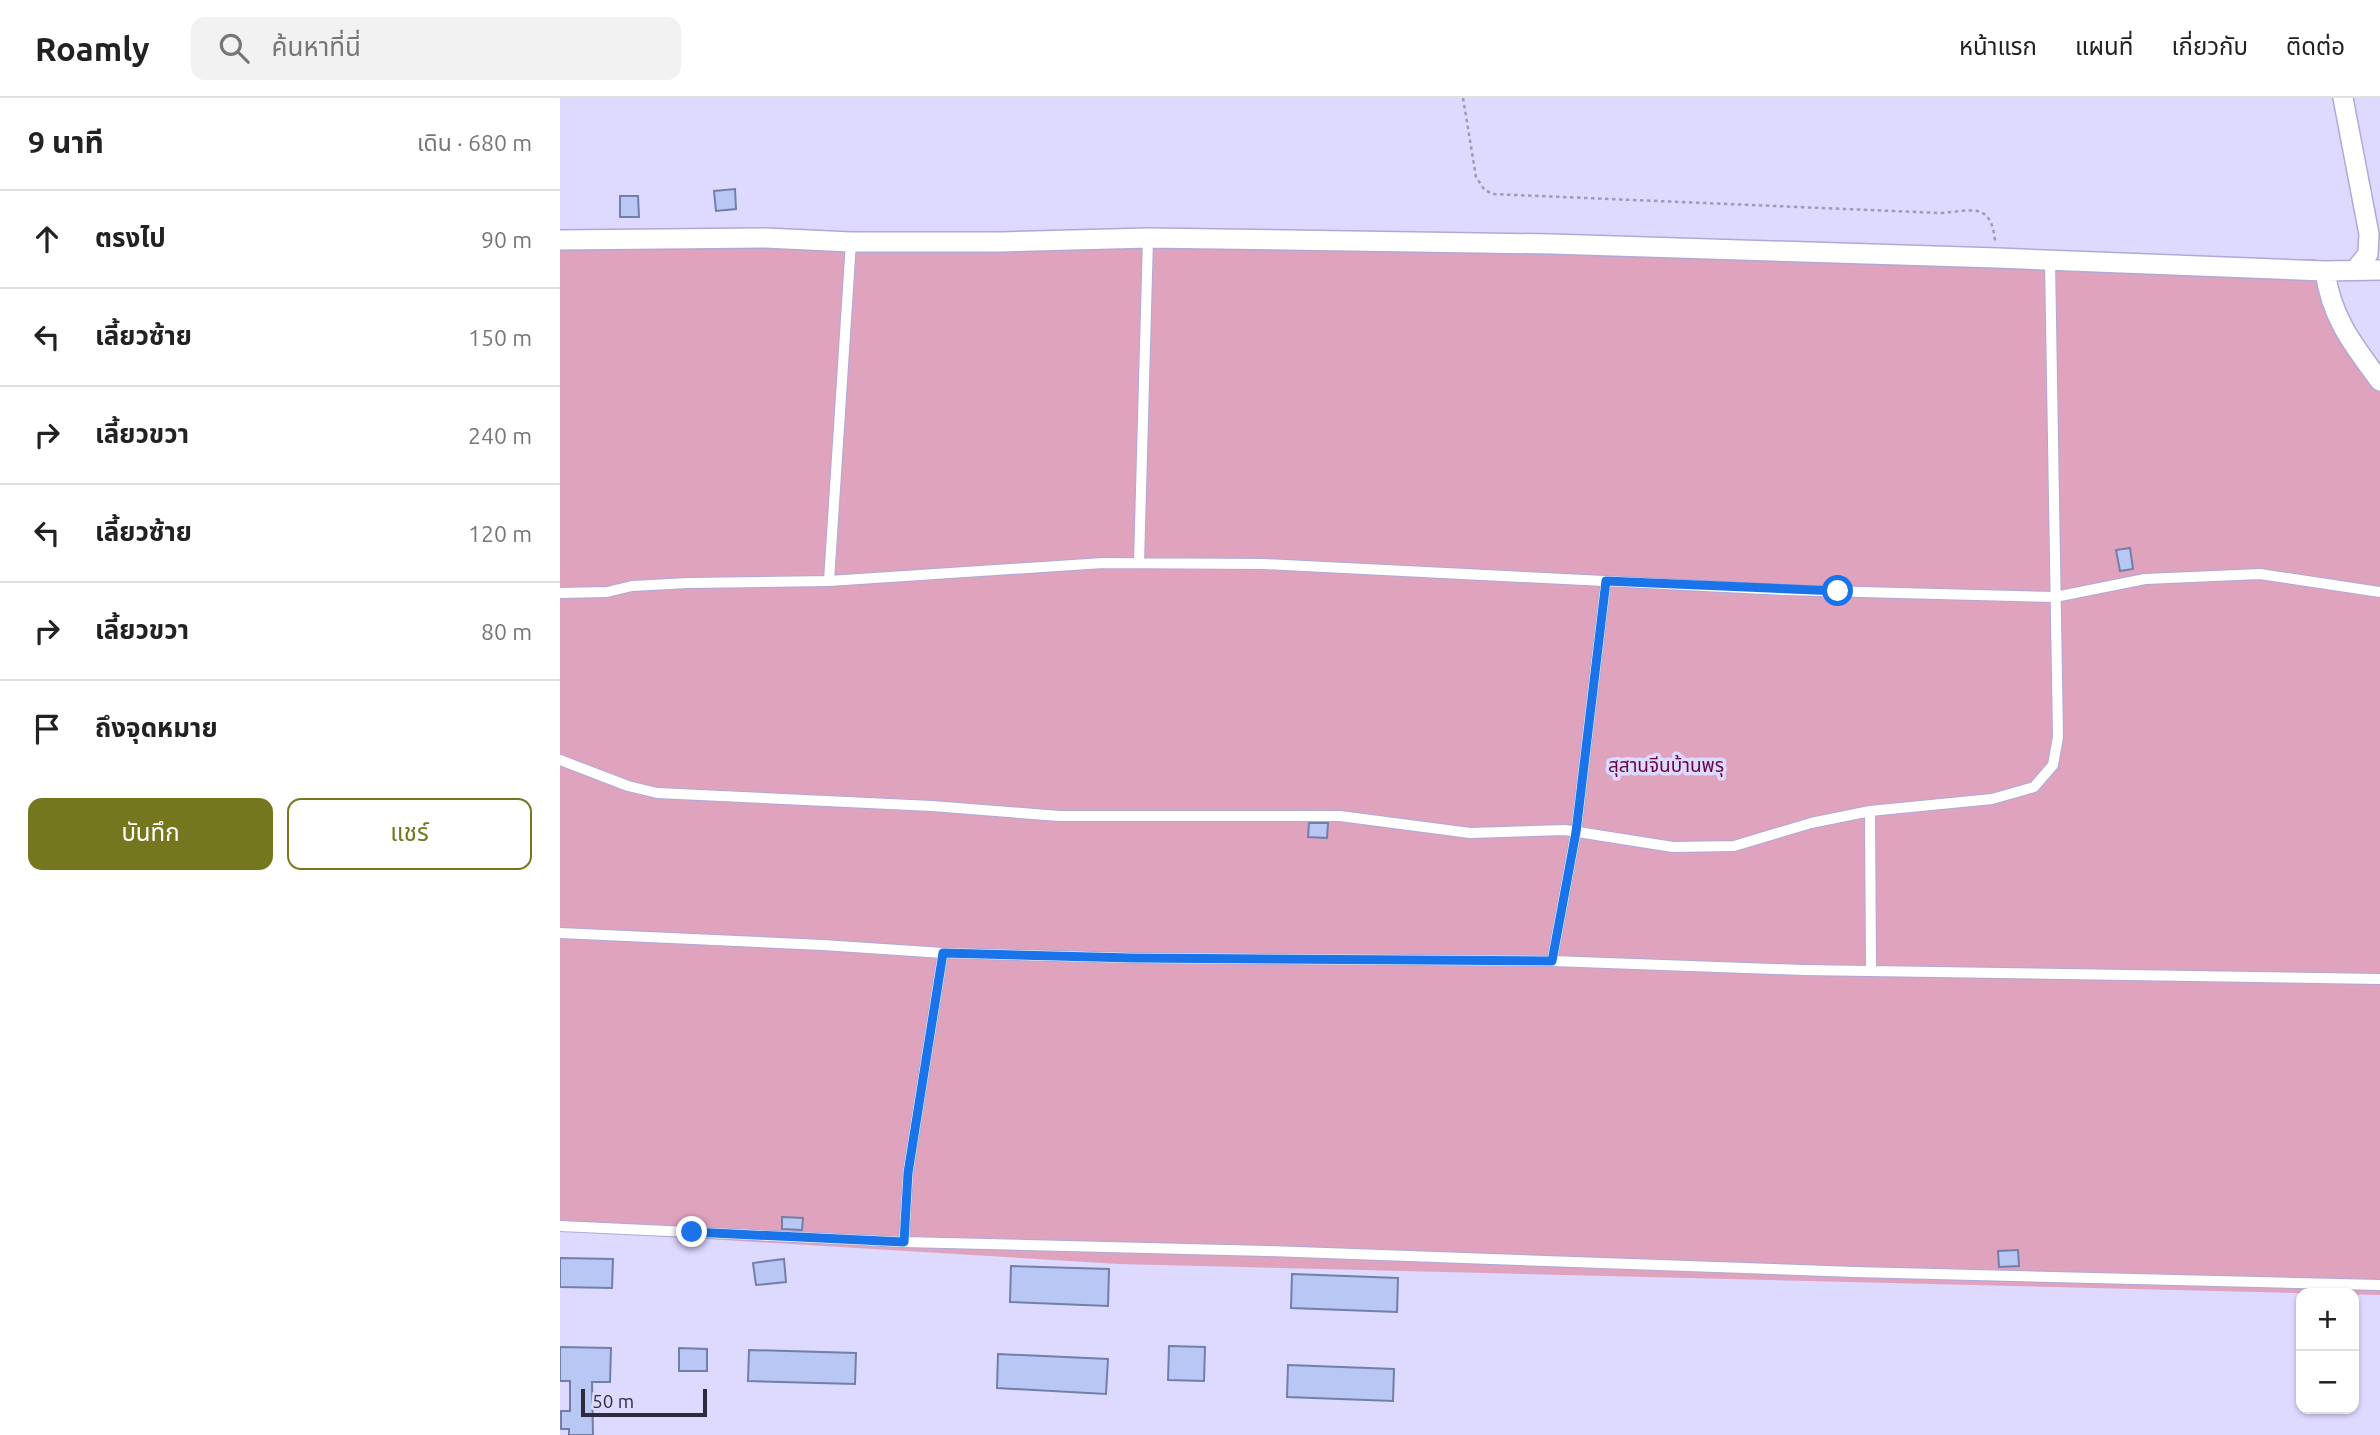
<!DOCTYPE html>
<html lang="th">
<meta charset="utf-8">
<style>
:root{--surface:#fff;--page:#f2f2f2;--text:#222;--muted:#767676;--line:#e0e0e0;--accent:#75771e}
body{margin:0;font-family:Ubuntu,"Noto Sans Thai",sans-serif;background:var(--page);color:var(--text)}
.controls{position:absolute;right:21px;bottom:21px;display:grid;overflow:hidden;border-radius:14px;box-shadow:0 2px 5px #0004}
.controls button{width:63px;height:63px;display:grid;place-items:center;padding:0;border:0;border-bottom:2px solid var(--line);background:var(--surface);color:var(--text);font:35px sans-serif}
.scale{position:absolute;left:21px;bottom:18px;width:126px;box-sizing:border-box;padding-left:7px;border:4px solid #2d2b3d;border-top:0;font-size:19px;line-height:24px;white-space:nowrap;color:#2d2b3d;-webkit-text-stroke:5px #ddd9ff;paint-order:stroke}
.stop{position:absolute;width:21px;height:21px;margin:-16px;border:5px solid #1a73e8;border-radius:50%;background:#fff}
.stop.end{background:#1a73e8;border-color:#fff;box-shadow:0 2px 7px #0008}
.list{margin:0;padding:0;list-style:none}
h2{display:flex;justify-content:space-between;align-items:center;height:91px;margin:0;padding:0 28px;font-size:30px}
h2 small{font-size:23px;font-weight:400;color:var(--muted)}
.list li{display:grid;grid-template-columns:46px 1fr auto;gap:21px;align-items:center;box-sizing:border-box;height:98px;padding:0 28px;border-top:2px solid var(--line)}
.list b{display:block;font-size:26px;white-space:nowrap}
.list em{font-size:23px;font-style:normal;color:var(--muted)}
.actions{display:flex;gap:14px;padding:21px 28px}
.actions a{flex:1;padding:16px 0;border:2px solid var(--accent);border-radius:14px;text-align:center;font-size:24px;color:var(--accent)}
.actions .main{background:var(--accent);color:#fff}
.icon{flex:none;width:38px;height:38px;fill:none;stroke:currentColor;stroke-width:2;stroke-linecap:round;stroke-linejoin:round}
.map{position:relative;flex:none;width:1820px;height:1337px;overflow:hidden}
header{display:flex;align-items:center;gap:42px;box-sizing:border-box;height:98px;padding:0 35px;background:var(--surface);border-bottom:2px solid var(--line)}
header strong{font-size:33px}
nav{display:flex;gap:38px;margin-inline-start:auto;font-size:24px}
.search{width:490px;height:63px;background:var(--page);display:flex;align-items:center;gap:18px;box-sizing:border-box;padding:0 24px;border-radius:14px;color:var(--muted);font-size:26px}
main{display:flex}
aside{flex:1;background:var(--surface)}
.map>svg:first-child{display:block}
</style>
<header>
<strong>Roamly</strong>
<div class="search"><svg class="icon" aria-label="search" viewBox="0 0 24 24"><circle cx="10" cy="10" r="6"/><path d="M15 15l6 6"/></svg>ค้นหาที่นี่</div>
<nav><a>หน้าแรก</a><a>แผนที่</a><a>เกี่ยวกับ</a><a>ติดต่อ</a></nav>
</header>
<main>
<aside>
<h2>9 นาที<small>เดิน · 680 m</small></h2>
<ul class="list">
<li><svg class="icon" aria-label="ahead" viewBox="0 0 24 24"><path d="M12 20V5M6 11l6-6 6 6"/></svg><div><b>ตรงไป</b></div><em>90 m</em></li>
<li><svg class="icon" aria-label="left" viewBox="0 0 24 24"><path d="M17 20v-9H6M10 6l-5 5 5 5"/></svg><div><b>เลี้ยวซ้าย</b></div><em>150 m</em></li>
<li><svg class="icon" aria-label="right" viewBox="0 0 24 24"><path d="M7 20v-9h11M14 6l5 5-5 5"/></svg><div><b>เลี้ยวขวา</b></div><em>240 m</em></li>
<li><svg class="icon" aria-label="left" viewBox="0 0 24 24"><path d="M17 20v-9H6M10 6l-5 5 5 5"/></svg><div><b>เลี้ยวซ้าย</b></div><em>120 m</em></li>
<li><svg class="icon" aria-label="right" viewBox="0 0 24 24"><path d="M7 20v-9h11M14 6l5 5-5 5"/></svg><div><b>เลี้ยวขวา</b></div><em>80 m</em></li>
<li><svg class="icon" aria-label="arrive" viewBox="0 0 24 24"><path d="M6 21V4h12l-3 4 3 4H6"/></svg><div><b>ถึงจุดหมาย</b></div></li>
</ul>
<div class="actions"><a class="main">บันทึก</a><a>แชร์</a></div>
</aside>
<div class="map">
<svg width="1820" height="1337" viewBox="0 0 1820 1337">
<rect width="100%" height="100%" fill="#ddd9ff"/>
<!-- green -->
<path fill="#dfa3be" d="M0,147H590L1117,155L1463,167L1755,161L1806,253L1820,268V1197L559,1166L0,1132Z"/>
<!-- building -->
<path fill="#b8c7f4" stroke="#727fa9" stroke-width="2" d="M175,91L176,111L156,113L154,93Z
M60,98H78L79,119H60Z
M1570,450L1573,471L1560,473L1556,452Z
M749,725H768L767,740L748,739Z
M222,1119L243,1120L242,1132L222,1131Z
M1458,1152L1459,1168L1439,1169L1438,1153Z
M0,1160L53,1161L52,1190L0,1189Z
M224,1161L226,1184L196,1187L193,1165Z
M451,1168L549,1171L548,1208L450,1204Z
M732,1176L838,1180L837,1214L731,1210Z
M609,1248L645,1249L644,1283L608,1282Z
M0,1249L51,1250L50,1284H32L33,1337H9V1331H1V1313H10V1283H0Z
M119,1250L147,1251V1273H119Z
M189,1252L296,1255L295,1286L188,1283Z
M438,1256L548,1261L546,1296L437,1290Z
M728,1267L834,1271L833,1303L727,1299Z"/>
<g fill="none" stroke-linecap="round" stroke-linejoin="round">
<!-- lane casing -->
<g stroke="#afa9d7" stroke-width="12">
<path id="lane" d="M579,465L588,140
M269,483L543,465L703,466L1224,492L1495,499L1585,481L1700,476L1820,494
M0,495L47,494L72,488L128,485L269,483L291,144
M0,662L68,688L97,695L372,708L499,718H780L910,735L1005,732L1113,749L1174,748L1251,725L1310,713L1432,701L1474,689L1493,667L1498,639L1490,163
M1310,713L1311,873
M0,835L263,847L383,855L572,860L992,863L1243,872L1820,881
M992,863L1016,734L1046,483
M0,1128L344,1144L707,1153L1295,1174L1820,1187
M344,1144L348,1075L383,855"/>
</g>
<!-- street casing -->
<g stroke="#afa9d7" stroke-width="22">
<path id="street" d="M1783,0L1809,136L1808,156L1795,172
M0,142L205,140L291,144H442L588,140L991,146L1437,160L1765,173L1820,172
M1765,173C1771,219 1793,247 1820,283"/>
</g>
<!-- path -->
<path stroke="#9e9bba" stroke-width="2.5" stroke-dasharray="3.5 3.5" stroke-linecap="butt" d="M903,0L916,79L924,91L932,96L1380,115C1412,113 1431,103 1435,143"/>
<!-- lane -->
<use href="#lane" stroke="#fff" stroke-width="10"/>
<!-- street -->
<use href="#street" stroke="#fff" stroke-width="19"/>
</g>
<g fill="none" stroke-linecap="round" stroke-linejoin="round">
<!-- route -->
<path stroke="#1a73e8" stroke-width="9" d="M132,1134L344,1144L348,1075L383,855L572,860L992,863L1016,734L1046,483L1278,493"/>
</g>
<g text-anchor="middle" stroke-width="7" stroke-linejoin="round" paint-order="stroke">
<!-- park labels -->
<g font-size="19" fill="#690542" stroke="#ddd9ff">
<text x="1106" y="674">สุสานจีนบ้านพรุ</text>
</g>
</g>
</svg>
<div class="controls">
<button>+</button>
<button>−</button>
</div>
<div class="scale">50 m</div>
<div class="stop" style="left:1278px;top:493px"></div>
<div class="stop end" style="left:132px;top:1134px"></div>
</div>
</main>
